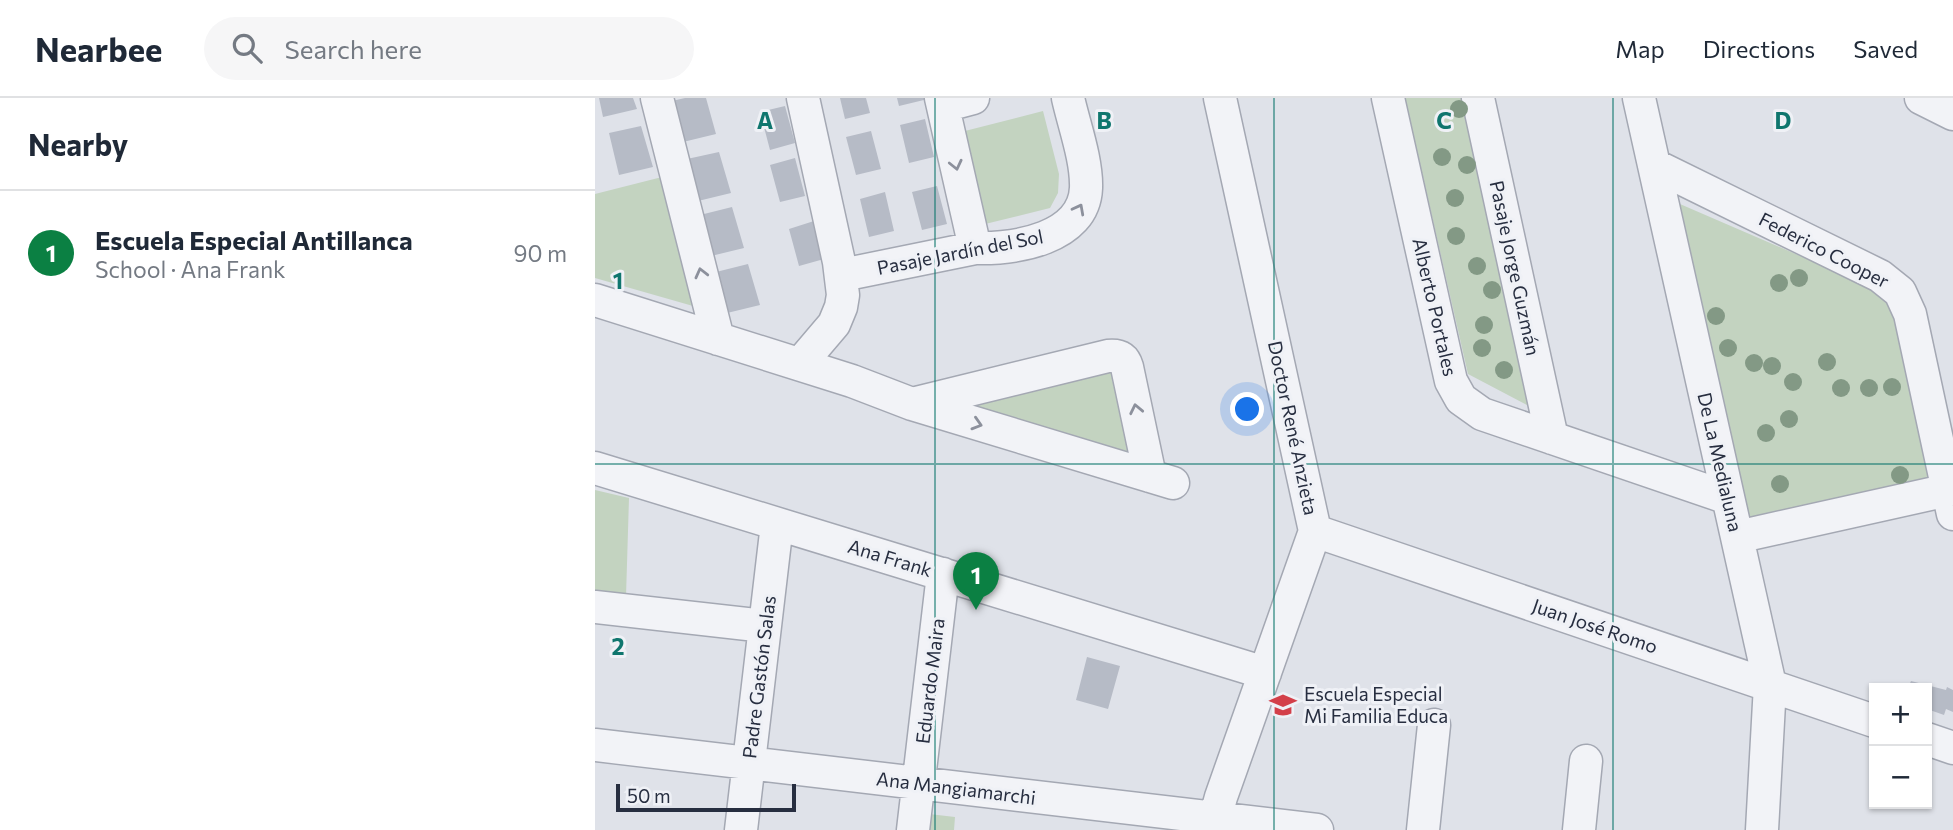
<!DOCTYPE html>
<meta charset="utf-8">
<style>
:root{--surface:#fff;--page:#f6f6f7;--text:#1f2937;--muted:#747a83;--line:#e0e1e3;--accent:#0b8043}
body{margin:0;font-family:Commissioner,sans-serif;background:var(--page);color:var(--text)}
.controls{position:absolute;right:21px;bottom:21px;display:grid;overflow:hidden;border-radius:0px;box-shadow:0 2px 5px #0004}
.controls button{width:63px;height:63px;display:grid;place-items:center;padding:0;border:0;border-bottom:2px solid var(--line);background:var(--surface);color:var(--text);font:35px sans-serif}
.scale{position:absolute;left:21px;bottom:18px;width:180px;box-sizing:border-box;padding-left:7px;border:4px solid #272e40;border-top:0;font-size:19px;line-height:24px;white-space:nowrap;color:#272e40;-webkit-text-stroke:5px #eff1f6;paint-order:stroke}
.you{position:absolute;left:653px;top:312px;width:24px;height:24px;margin:-18px;border:5px solid #fff;border-radius:50%;background:#1a73e8;box-shadow:0 0 0 10px #1a73e833}
.badge{display:grid;place-items:center;width:46px;height:46px;border-radius:50%;background:var(--accent);color:#fff;font-size:23px;font-weight:700}
.pin{position:absolute;translate:-50% -58px;filter:drop-shadow(0 2px 4px #0008)}
.pin::after{content:'';position:absolute;top:37px;width:24px;height:21px;background:inherit;clip-path:polygon(0 0,100% 0,50% 100%)}
.list{margin:0;padding:0;list-style:none}
h2{display:flex;justify-content:space-between;align-items:center;height:91px;margin:0;padding:0 28px;font-size:30px}
h2 small{font-size:23px;font-weight:400;color:var(--muted)}
.list li{display:grid;grid-template-columns:46px 1fr auto;gap:21px;align-items:center;box-sizing:border-box;height:126px;padding:0 28px;border-top:2px solid var(--line)}
.list b{display:block;font-size:26px;white-space:nowrap}
.list p{margin:0;font-size:23px;white-space:nowrap;color:var(--muted)}
.list em{font-size:23px;font-style:normal;color:var(--muted)}
.icon{flex:none;width:38px;height:38px;fill:none;stroke:currentColor;stroke-width:2;stroke-linecap:round;stroke-linejoin:round}
.map{position:relative;flex:none;width:1358px;height:732px;overflow:hidden}
header{display:flex;align-items:center;gap:42px;box-sizing:border-box;height:98px;padding:0 35px;background:var(--surface);border-bottom:2px solid var(--line)}
header strong{font-size:33px}
nav{display:flex;gap:38px;margin-inline-start:auto;font-size:24px}
.search{width:490px;height:63px;background:var(--page);display:flex;align-items:center;gap:18px;box-sizing:border-box;padding:0 24px;border-radius:38px;color:var(--muted);font-size:26px}
main{display:flex}
aside{flex:1;background:var(--surface)}
.map>svg:first-child{display:block}
</style>
<header>
<strong>Nearbee</strong>
<div class="search"><svg class="icon" aria-label="search" viewBox="0 0 24 24"><circle cx="10" cy="10" r="6"/><path d="M15 15l6 6"/></svg>Search here</div>
<nav><a>Map</a><a>Directions</a><a>Saved</a></nav>
</header>
<main>
<aside>
<h2>Nearby<small></small></h2>
<ul class="list">
<li><span class="badge">1</span><div><b>Escuela Especial Antillanca</b><p>School · Ana Frank</p></div><em>90 m</em></li>
</ul>
</aside>
<div class="map">
<svg width="1358" height="732" viewBox="0 0 1358 732">
<rect width="100%" height="100%" fill="#dfe2e9"/>
<!-- green -->
<path fill="#c3d3c0" d="M810,0H867L934,308L873,276Z
M448,13L464,76L463,95L455,110L386,127L362,35Z
M67,79L98,208L0,180V96Z
M1078,103L1291,195L1305,220L1340,386L1149,429Z
M515,271L534,360L361,305Z
M0,392L34,400L31,499L0,493Z
M334,716L360,719L359,732H333Z"/>
<!-- building -->
<path fill="#b6bbc6" d="M4,0H38L42,11L8,19Z
M90,0H111L121,36L88,44L77,3Z
M245,0H271L275,15L250,21Z
M302,0H333V1L304,8Z
M190,8L200,45L175,52L165,14Z
M330,21L339,59L314,65L305,27Z
M46,28L58,69L24,77L14,35Z
M276,33L286,71L261,77L251,39Z
M124,54L136,95L103,103L92,61Z
M200,60L210,98L185,104L175,67Z
M342,88L352,126L327,132L317,94Z
M290,94L299,133L274,139L265,101Z
M137,109L149,150L116,158L105,117Z
M219,123L229,161L204,168L194,131Z
M153,166L165,207L132,215L121,174Z
M492,559L525,568L513,611L481,602Z
M1316,583L1351,592L1352,589L1358,592V614L1351,611L1349,617L1332,611V590H1313Z"/>
<g fill="none" stroke-linecap="round" stroke-linejoin="round">
<!-- minor casing -->
<g stroke="#a4a8b3" stroke-width="35">
<path id="minor" d="M62,0L123,241
M346,0L380,150
M793,0L856,283L866,301L887,316L1133,400
M883,0L957,340
M1044,0L1175,587L1167,732
M1326,0L1358,16
M348,8L378,0
M1059,67L1285,178L1305,194L1315,216L1358,416
M247,177L380,150C420,151 489,141 491,90C492,62 479,27 473,0
M0,202L257,283L317,306L578,385
M205,266L239,226L246,209L248,197L244,164L208,0
M317,306L513,258C523,257 529,259 532,269L555,378
M0,370L670,575
M720,433L1279,623
M1142,439L1353,392
M0,509L170,528
M1332,641L1358,650
M0,647L722,732
M146,732L182,426
M318,732L348,476
M617,732L626,699L720,433L625,0
M828,732L839,627
M984,732L991,663"/>
</g>
<!-- minor -->
<use href="#minor" stroke="#f2f3f7" stroke-width="32"/>
</g>
<!-- trees -->
<g fill="#839985">
<circle cx="864" cy="11" r="9"/>
<circle cx="847" cy="59" r="9"/>
<circle cx="872" cy="67" r="9"/>
<circle cx="860" cy="100" r="9"/>
<circle cx="861" cy="138" r="9"/>
<circle cx="882" cy="168" r="9"/>
<circle cx="1204" cy="180" r="9"/>
<circle cx="1184" cy="185" r="9"/>
<circle cx="897" cy="192" r="9"/>
<circle cx="1121" cy="218" r="9"/>
<circle cx="889" cy="227" r="9"/>
<circle cx="887" cy="250" r="9"/>
<circle cx="1133" cy="250" r="9"/>
<circle cx="1232" cy="264" r="9"/>
<circle cx="1159" cy="265" r="9"/>
<circle cx="1177" cy="268" r="9"/>
<circle cx="909" cy="272" r="9"/>
<circle cx="1198" cy="284" r="9"/>
<circle cx="1297" cy="289" r="9"/>
<circle cx="1246" cy="290" r="9"/>
<circle cx="1274" cy="290" r="9"/>
<circle cx="1194" cy="321" r="9"/>
<circle cx="1171" cy="335" r="9"/>
<circle cx="1305" cy="377" r="9"/>
<circle cx="1185" cy="386" r="9"/>
</g>
<!-- one-way arrows -->
<defs><path id="oneway-chevron" d="M-2-3.5L2.5 0L-2 3.5" fill="none" stroke-width="1.6" stroke-linecap="round" stroke-linejoin="round" transform="scale(1.75)"/></defs>
<g stroke="#8c909c">
<use href="#oneway-chevron" transform="translate(361 67) rotate(77)"/>
<use href="#oneway-chevron" transform="translate(484 111) rotate(-62)"/>
<use href="#oneway-chevron" transform="translate(106 175) rotate(-104)"/>
<use href="#oneway-chevron" transform="translate(541 311) rotate(-102)"/>
<use href="#oneway-chevron" transform="translate(382 326) rotate(17)"/>
</g>
<!-- grid -->
<path fill="none" stroke="#0f766e" stroke-width="2" stroke-opacity="0.55" d="M340,0V732M679,0V732M1018,0V732M0,366H1358"/>
<!-- icons -->
<defs>
<g id="school-bare" transform="scale(2.1)"><path d="M0-5L7-2L0 1L-7-2ZM-4 1L0 2.5L4 1V4Q0 6-4 4Z" fill="#d33f49" stroke="#eff1f6" stroke-width="2.5" paint-order="stroke"/></g>
</defs>
<g fill-rule="evenodd">
<use href="#school-bare" x="688" y="607"/>
</g>
<g text-anchor="middle" stroke-width="6" stroke-linejoin="round" paint-order="stroke">
<!-- street labels -->
<g font-size="19" fill="#272e40" stroke="#eff1f6">
<text transform="translate(1229 152) rotate(27)" y="7">Federico Cooper</text>
<text transform="translate(365 154) rotate(-11)" y="7">Pasaje Jardín del Sol</text>
<text transform="translate(920 170) rotate(78)" y="7">Pasaje Jorge Guzmán</text>
<text transform="translate(840 209) rotate(77)" y="7">Alberto Portales</text>
<text transform="translate(698 330) rotate(78)" y="7">Doctor René Anzieta</text>
<text transform="translate(1125 364) rotate(77)" y="7">De La Medialuna</text>
<text transform="translate(295 460) rotate(17)" y="7">Ana Frank</text>
<text transform="translate(1000 528) rotate(19)" y="7">Juan José Romo</text>
<text transform="translate(164 579) rotate(-83)" y="7">Padre Gastón Salas</text>
<text transform="translate(335 583) rotate(-83)" y="7">Eduardo Maira</text>
<text transform="translate(361 690) rotate(7)" y="7">Ana Mangiamarchi</text>
</g>
<!-- poi labels -->
<g font-size="19" fill="#272e40" stroke="#eff1f6" text-anchor="start">
<text x="709" y="603">Escuela Especial<tspan x="709" dy="22">Mi Familia Educa</tspan></text>
</g>
</g>
<g font-size="23" text-anchor="middle" font-weight="bold" fill="#0f766e" stroke="#eff1f6" stroke-width="6" stroke-linejoin="round" paint-order="stroke">
<text x="170" y="31">A</text>
<text x="509" y="31">B</text>
<text x="849" y="31">C</text>
<text x="1188" y="31">D</text>
<text x="23" y="191">1</text>
<text x="23" y="557">2</text>
</g>
</svg>
<div class="controls">
<button>+</button>
<button>−</button>
</div>
<div class="scale">50 m</div>
<div class="you"></div>
<div class="pin badge" style="left:381px;top:512px">1</div>
</div>
</main>
